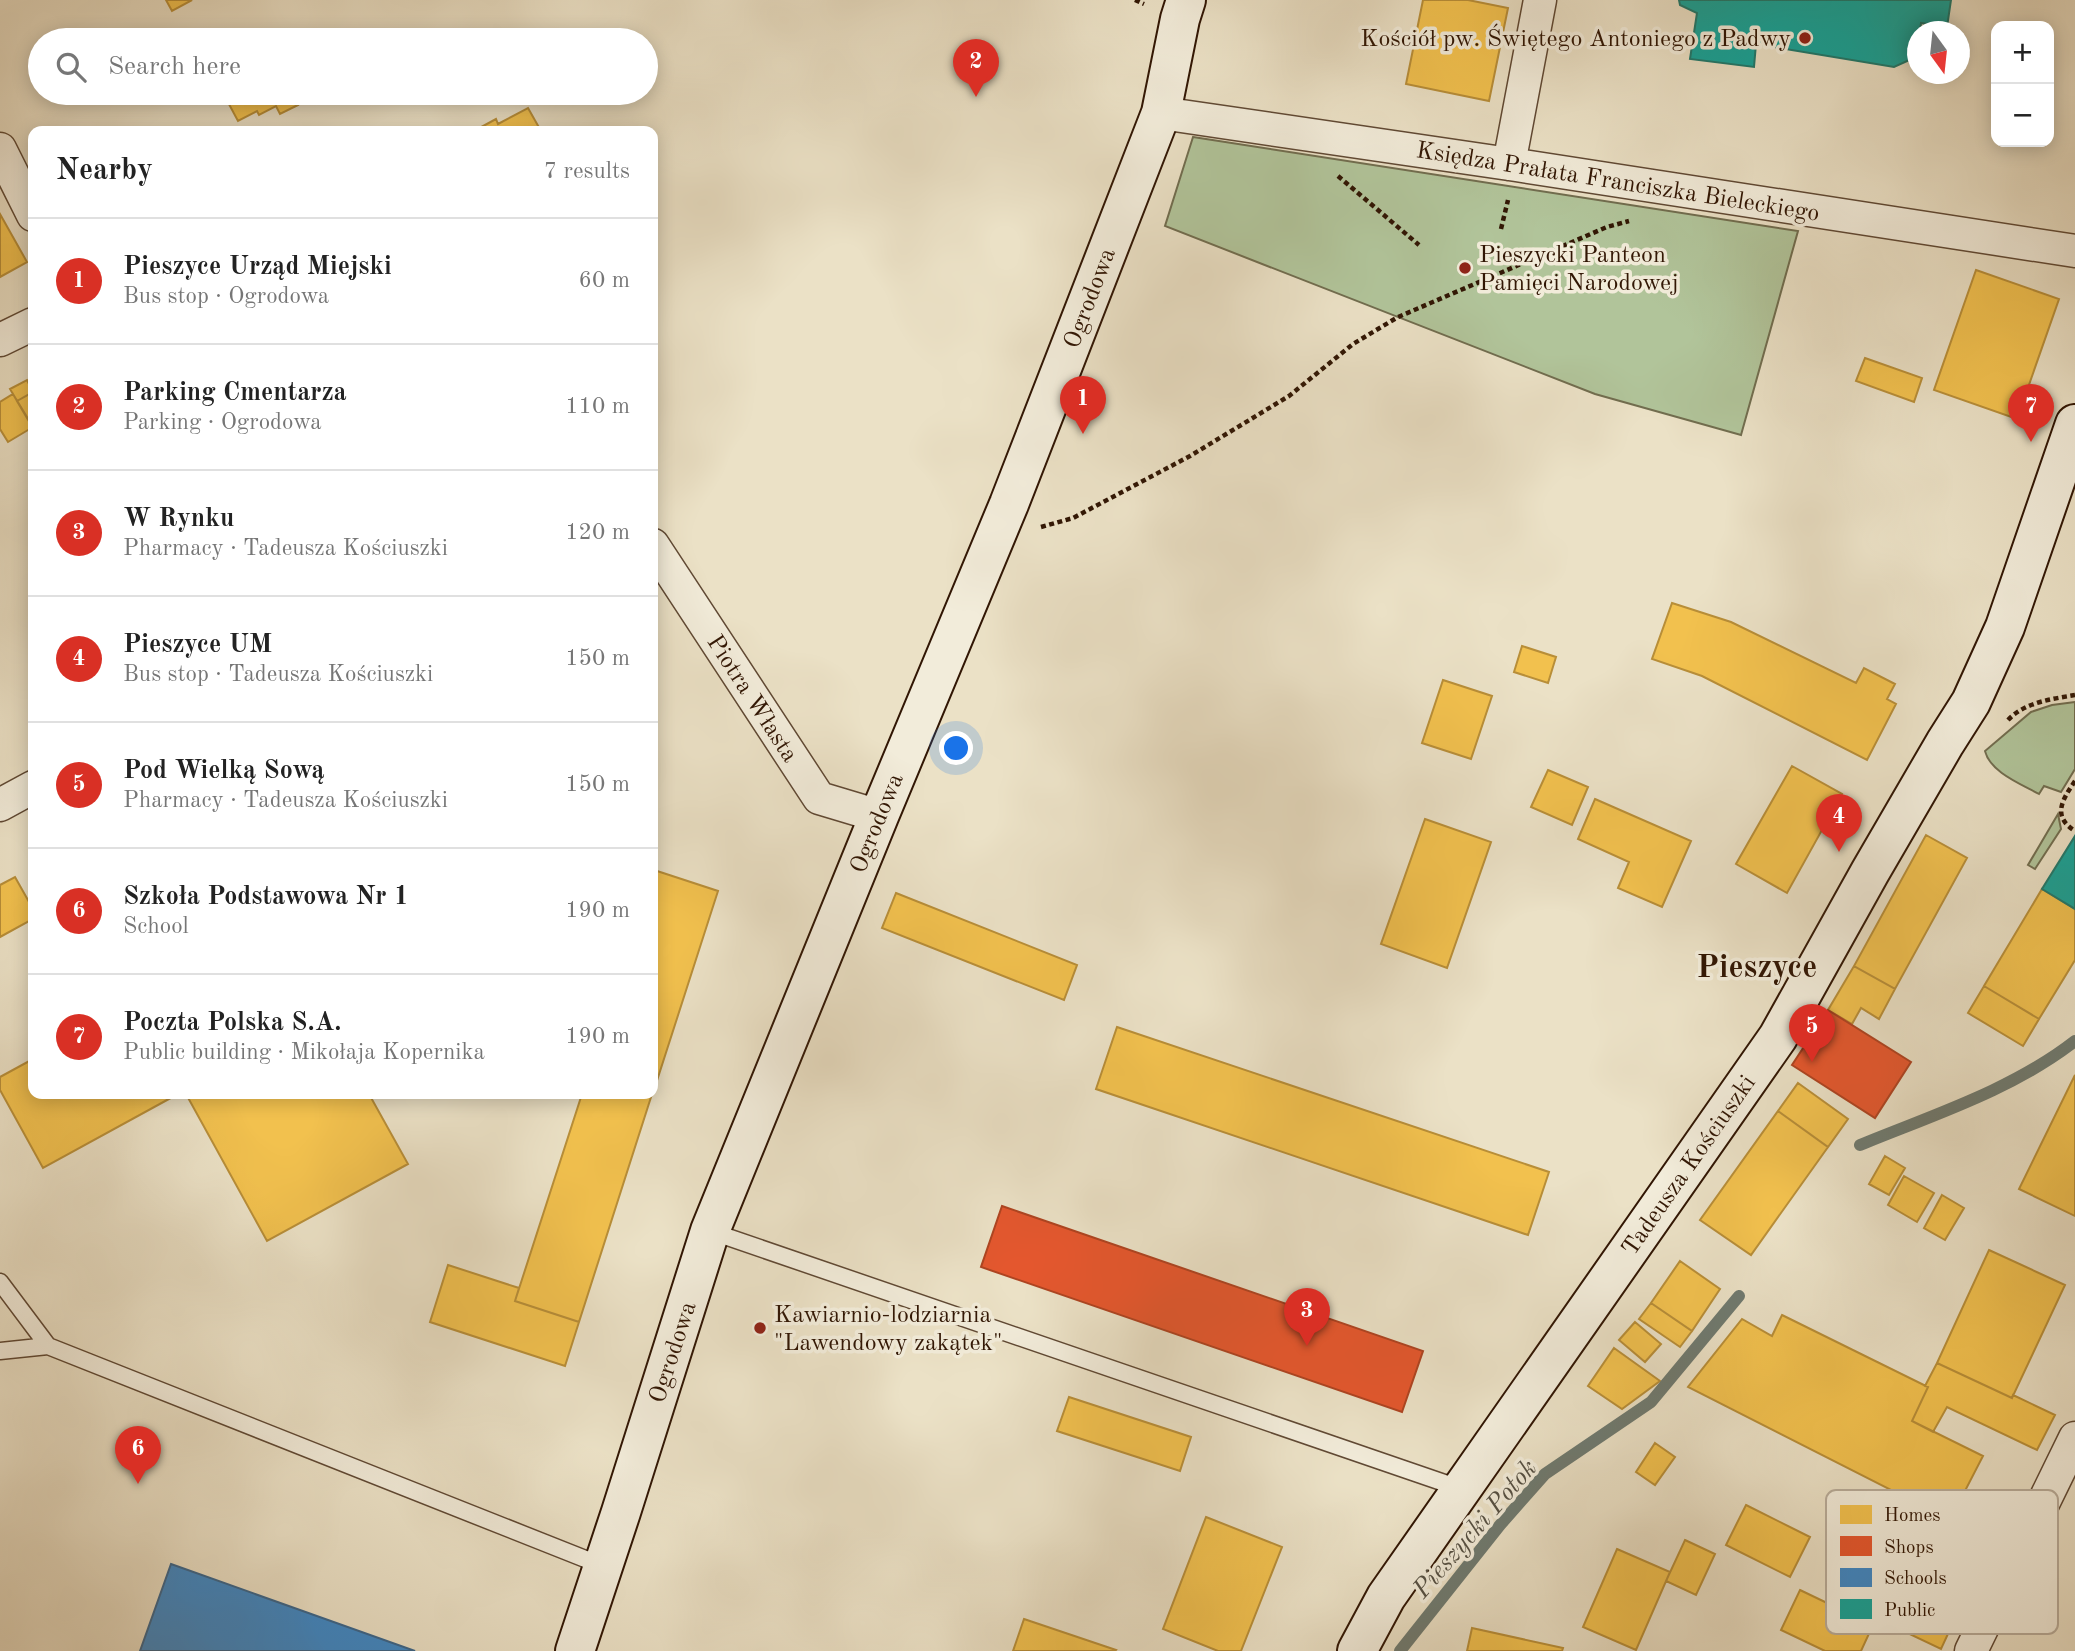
<!DOCTYPE html>
<meta charset="utf-8">
<style>
:root{--surface:#fff;--page:#f2f2f2;--text:#222;--muted:#767676;--line:#e0e0e0;--accent:#d93025}
body{margin:0;font-family:"Old Standard TT",serif;background:var(--page);color:var(--text)}
.controls{position:absolute;right:21px;top:21px;display:grid;overflow:hidden;border-radius:14px;box-shadow:0 4px 18px #0003}
.controls button{width:63px;height:63px;display:grid;place-items:center;padding:0;border:0;border-bottom:2px solid var(--line);background:var(--surface);color:var(--text);font:35px sans-serif}
.compass{position:absolute;left:1907px;top:21px;width:63px;height:63px;border-radius:50%;background:var(--surface);box-shadow:0 4px 18px #0003;rotate:165deg}
.you{position:absolute;left:957px;top:749px;width:24px;height:24px;margin:-18px;border:5px solid #fff;border-radius:50%;background:#1a73e8;box-shadow:0 0 0 10px #1a73e833}
.badge{display:grid;place-items:center;width:46px;height:46px;border-radius:50%;background:var(--accent);color:#fff;font-size:23px;font-weight:700}
.pin{position:absolute;translate:-50% -58px;filter:drop-shadow(0 2px 4px #0008)}
.pin::after{content:'';position:absolute;top:37px;width:24px;height:21px;background:inherit;clip-path:polygon(0 0,100% 0,50% 100%)}
.list{margin:0;padding:0;list-style:none}
h2{display:flex;justify-content:space-between;align-items:center;height:91px;margin:0;padding:0 28px;font-size:30px}
h2 small{font-size:23px;font-weight:400;color:var(--muted)}
.list li{display:grid;grid-template-columns:46px 1fr auto;gap:21px;align-items:center;box-sizing:border-box;height:126px;padding:0 28px;border-top:2px solid var(--line)}
.list b{display:block;font-size:26px;white-space:nowrap}
.list p{margin:0;font-size:23px;white-space:nowrap;color:var(--muted)}
.list em{font-size:23px;font-style:normal;color:var(--muted)}
.icon{flex:none;width:38px;height:38px;fill:none;stroke:currentColor;stroke-width:2;stroke-linecap:round;stroke-linejoin:round}
.map{position:relative;flex:none;width:2075px;height:1651px;overflow:hidden}
.search{position:absolute;background:var(--surface);box-shadow:0 4px 18px #0003;left:28px;top:28px;width:630px;height:77px;display:flex;align-items:center;gap:18px;box-sizing:border-box;padding:0 24px;border-radius:38px;color:var(--muted);font-size:26px}
.panel{position:absolute;background:var(--surface);box-shadow:0 4px 18px #0003;left:28px;top:126px;width:630px;height:973px;border-radius:14px}
.map>svg:first-child{display:block}
</style>
<div class="map">
<svg width="2075" height="1651" viewBox="0 0 2075 1651">
<rect width="100%" height="100%" fill="#ebe1c6"/>
<filter id="stains"><feTurbulence type="fractalNoise" baseFrequency=".00286" numOctaves="4"/><feColorMatrix values="0 0 0 0 .2 0 0 0 0 .09 0 0 0 0 .02 0 0 0 .5 -.17"/></filter>
<radialGradient id="worn" r=".72"><stop offset=".6" stop-color="#630" stop-opacity="0"/><stop offset="1" stop-color="#630" stop-opacity=".3"/></radialGradient>
<!-- green -->
<path fill="#b1c49a" stroke="#716d4f" stroke-width="2" d="M1193,137L1798,231L1741,435L1595,394L1165,226Z
M2075,702V769L2061,792L2044,786L2039,794C2021,784 1990,772 1985,751L2031,712L2052,705Z
M2058,814L2061,829L2035,869L2028,865Z"/>
<!-- homes -->
<path fill="#f2c14e" stroke="#b88e38" stroke-width="2" d="M166,0H192L172,11Z
M1423,0H1468L1508,8L1489,101L1406,84Z
M223,93H300L293,97L298,105L280,114L276,106L259,115L257,111L238,121Z
M528,108L541,131H474L496,119L498,124Z
M0,214L27,262L0,277Z
M1976,270L2059,299L2017,419L1934,390Z
M1865,358L1922,378L1914,402L1856,381Z
M27,380L33,392L17,401L10,389Z
M33,392V428L17,401Z
M13,394L33,427L8,442L0,429V402Z
M1672,603L1731,622L1856,683L1864,668L1895,684L1887,699L1896,704L1867,760L1702,676L1652,659Z
M1522,646L1556,657L1548,683L1514,672Z
M1443,680L1492,696L1471,759L1422,743Z
M1792,766L1842,794L1787,893L1736,864Z
M1548,770L1588,787L1572,825L1531,807Z
M1595,799L1691,841L1662,907L1618,888L1629,862L1578,839Z
M1425,819L1491,842L1447,968L1381,944Z
M1926,835L1967,858L1895,989L1854,966Z
M654,870L718,891L653,1093V874Z
M15,877L33,909V919L0,937V885Z
M2042,889L2075,909V960L2039,1019L1984,986Z
M896,893L1077,965L1064,1000L882,928Z
M1854,966L1895,989L1879,1019L1861,1008L1852,1024L1828,1010Z
M1984,986L2039,1019L2023,1046L1968,1013Z
M1117,1027L1549,1172L1528,1235L1096,1089Z
M33,1059V1094H178L43,1168L0,1090V1077Z
M2075,1075V1216L2019,1189Z
M1798,1083L1848,1119L1828,1147L1778,1111Z
M186,1094H369L408,1164L267,1241Z
M582,1094H652L579,1322L515,1301Z
M1778,1111L1828,1147L1751,1255L1700,1220Z
M1885,1156L1905,1168L1889,1195L1869,1184Z
M1904,1176L1934,1193L1917,1222L1888,1205Z
M1942,1195L1964,1208L1945,1240L1924,1228Z
M1989,1250L2065,1285L2012,1398L1937,1363Z
M1680,1261L1720,1289L1692,1331L1651,1303Z
M448,1265L519,1288L515,1301L579,1322L565,1366L430,1322Z
M1651,1303L1692,1331L1680,1347L1639,1319Z
M1782,1315L1928,1387L1912,1421L1983,1456L1950,1520L1688,1387L1742,1319L1772,1336Z
M1635,1322L1661,1344L1645,1362L1619,1340Z
M1614,1348L1660,1381L1622,1409L1588,1386Z
M1937,1363L2012,1398L2013,1395L2055,1415L2037,1450L1947,1407L1933,1432L1912,1421L1928,1387L1925,1386Z
M1069,1397L1191,1437L1180,1471L1057,1431Z
M1655,1443L1675,1457L1655,1485L1636,1472Z
M1746,1505L1810,1537L1790,1577L1726,1545Z
M1206,1517L1282,1547L1241,1651H1218L1163,1629Z
M1685,1540L1715,1554L1696,1595L1666,1581Z
M1617,1549L1670,1572L1636,1650L1583,1627Z
M1858,1559L1960,1608L1941,1649L1838,1600Z
M1800,1590L1873,1625L1861,1651H1825L1781,1630Z
M1024,1619L1116,1650L1115,1651H1013Z
M1472,1628L1563,1648L1562,1651H1467Z"/>
<!-- shops -->
<path fill="#e4572e" stroke="#ae4421" stroke-width="2" d="M1828,1010L1911,1062L1875,1118L1792,1065Z
M1002,1206L1423,1351L1402,1412L981,1267Z"/>
<!-- schools -->
<path fill="#3f88c5" stroke="#3b668b" stroke-width="2" d="M171,1564L415,1651H140Z"/>
<!-- public -->
<path fill="#17a398" stroke="#1f796c" stroke-width="2" d="M1679,0H1951L1947,27L1921,23L1920,32H1918L1916,57L1894,67L1756,44L1754,67L1690,59L1697,13L1680,5Z
M2075,836V909L2042,889Z"/>
<g fill="none" stroke-linecap="round" stroke-linejoin="round">
<!-- stream -->
<path stroke="#6f7a70" stroke-width="12" d="M1860,1145C1933,1115 2012,1090 2075,1041
M1400,1651L1500,1525L1545,1474L1651,1402L1739,1296"/>
<!-- lane casing -->
<g stroke="#604934" stroke-width="19">
<path id="lane" d="M710,1231L1462,1489
M0,1282L48,1346L603,1566
M0,1351L48,1346"/>
</g>
<!-- street casing -->
<g stroke="#604934" stroke-width="35">
<path id="street" d="M1161,113L1516,165L2075,251
M0,149L33,215
M1509,164L1540,0
M0,340L33,324
M653,545L819,798L879,816
M0,805L33,787
M1971,1651L2075,1438"/>
</g>
<!-- secondary casing -->
<g stroke="#311604" stroke-width="42">
<path id="secondary" d="M575,1651L621,1512L710,1231L879,816L1009,504L1161,113L1180,19L1186,0
M1357,1651L1386,1597L1778,1037L1870,872L1945,743L1971,702L2005,627L2075,424"/>
</g>
<!-- path -->
<path stroke="#311604" stroke-width="4.5" stroke-dasharray="5 3.5" stroke-linecap="butt" d="M1135,0L1144,4
M1338,176L1419,245
M1501,229L1508,200
M1041,527L1073,518L1190,456L1289,396L1353,344L1398,317L1607,227L1629,221
M2008,720C2025,702 2052,699 2075,695
M2075,781C2063,799 2051,816 2075,831"/>
<!-- lane -->
<use href="#lane" stroke="#f2ecda" stroke-width="16"/>
<!-- street -->
<use href="#street" stroke="#f2ecda" stroke-width="32"/>
<!-- secondary -->
<use href="#secondary" stroke="#f2ecda" stroke-width="38"/>
</g>
<!-- markers -->
<g fill="#8f2418" stroke="#f2ecda" stroke-width="2.5">
<circle cx="1805" cy="38" r="7"/>
<circle cx="1465" cy="268" r="7"/>
<circle cx="760" cy="1328" r="7"/>
</g>
<g text-anchor="middle" stroke-width="7" stroke-linejoin="round" paint-order="stroke">
<!-- poi labels -->
<g font-size="24" fill="#311604" stroke="#f2ecda" text-anchor="start">
<text x="1791" y="46" text-anchor="end">Kościół pw. Świętego Antoniego z Padwy</text>
<text x="1479" y="262">Pieszycki Panteon<tspan x="1479" dy="28">Pamięci Narodowej</tspan></text>
<text x="774" y="1322">Kawiarnio-lodziarnia<tspan x="774" dy="28">"Lawendowy zakątek"</tspan></text>
</g>
<!-- street labels -->
<g font-size="24" fill="#311604" stroke="#f2ecda">
<text transform="translate(1618 181) rotate(9)" y="8">Księdza Prałata Franciszka Bieleckiego</text>
<text transform="translate(1089 298) rotate(-69)" y="8">Ogrodowa</text>
<text transform="translate(753 698) rotate(57)" y="8">Piotra Własta</text>
<text transform="translate(876 823) rotate(-68)" y="8">Ogrodowa</text>
<text transform="translate(1688 1165) rotate(-55)" y="8">Tadeusza Kościuszki</text>
<text transform="translate(672 1352) rotate(-72)" y="8">Ogrodowa</text>
</g>
<!-- water labels -->
<g font-size="26" font-style="italic" fill="#555043" stroke="#f2ecda">
<text transform="translate(1474 1528) rotate(-49)" y="9">Pieszycki Potok</text>
</g>
<!-- district labels -->
<g font-size="32" font-weight="bold" fill="#311604" stroke="#f2ecda">
<text x="1757" y="977">Pieszyce</text>
</g>
</g>
<!-- legend -->
<rect x="1826" y="1490" width="232" height="144" rx="10" fill="#f2ecda" stroke="#b8ac9a" stroke-width="2"/>
<rect x="1840" y="1505" width="32" height="19" fill="#f2c14e"/>
<rect x="1840" y="1536" width="32" height="20" fill="#e4572e"/>
<rect x="1840" y="1568" width="32" height="19" fill="#3f88c5"/>
<rect x="1840" y="1599" width="32" height="20" fill="#17a398"/>
<g font-size="19" fill="#311604">
<text x="1884" y="1521">Homes</text>
<text x="1884" y="1553">Shops</text>
<text x="1884" y="1584">Schools</text>
<text x="1884" y="1616">Public</text>
</g>
<rect width="100%" height="100%" filter="url(#stains)"/>
<rect width="100%" height="100%" fill="url(#worn)"/>
</svg>
<div class="controls">
<button>+</button>
<button>−</button>
</div>
<svg class="compass" viewBox="-18 -18 36 36"><path d="M0-13l5 13h-10z" fill="#e53935"/><path d="M0 13l5-13h-10z" fill="#767676"/></svg>
<div class="you"></div>
<div class="pin badge" style="left:1083px;top:434px">1</div>
<div class="pin badge" style="left:976px;top:97px">2</div>
<div class="pin badge" style="left:1307px;top:1346px">3</div>
<div class="pin badge" style="left:1839px;top:852px">4</div>
<div class="pin badge" style="left:1812px;top:1062px">5</div>
<div class="pin badge" style="left:138px;top:1484px">6</div>
<div class="pin badge" style="left:2031px;top:442px">7</div>
<div class="search"><svg class="icon" aria-label="search" viewBox="0 0 24 24"><circle cx="10" cy="10" r="6"/><path d="M15 15l6 6"/></svg>Search here</div>
<section class="panel">
<h2>Nearby<small>7 results</small></h2>
<ul class="list">
<li><span class="badge">1</span><div><b>Pieszyce Urząd Miejski</b><p>Bus stop · Ogrodowa</p></div><em>60 m</em></li>
<li><span class="badge">2</span><div><b>Parking Cmentarza</b><p>Parking · Ogrodowa</p></div><em>110 m</em></li>
<li><span class="badge">3</span><div><b>W Rynku</b><p>Pharmacy · Tadeusza Kościuszki</p></div><em>120 m</em></li>
<li><span class="badge">4</span><div><b>Pieszyce UM</b><p>Bus stop · Tadeusza Kościuszki</p></div><em>150 m</em></li>
<li><span class="badge">5</span><div><b>Pod Wielką Sową</b><p>Pharmacy · Tadeusza Kościuszki</p></div><em>150 m</em></li>
<li><span class="badge">6</span><div><b>Szkoła Podstawowa Nr 1</b><p>School</p></div><em>190 m</em></li>
<li><span class="badge">7</span><div><b>Poczta Polska S.A.</b><p>Public building · Mikołaja Kopernika</p></div><em>190 m</em></li>
</ul>
</section>
</div>
